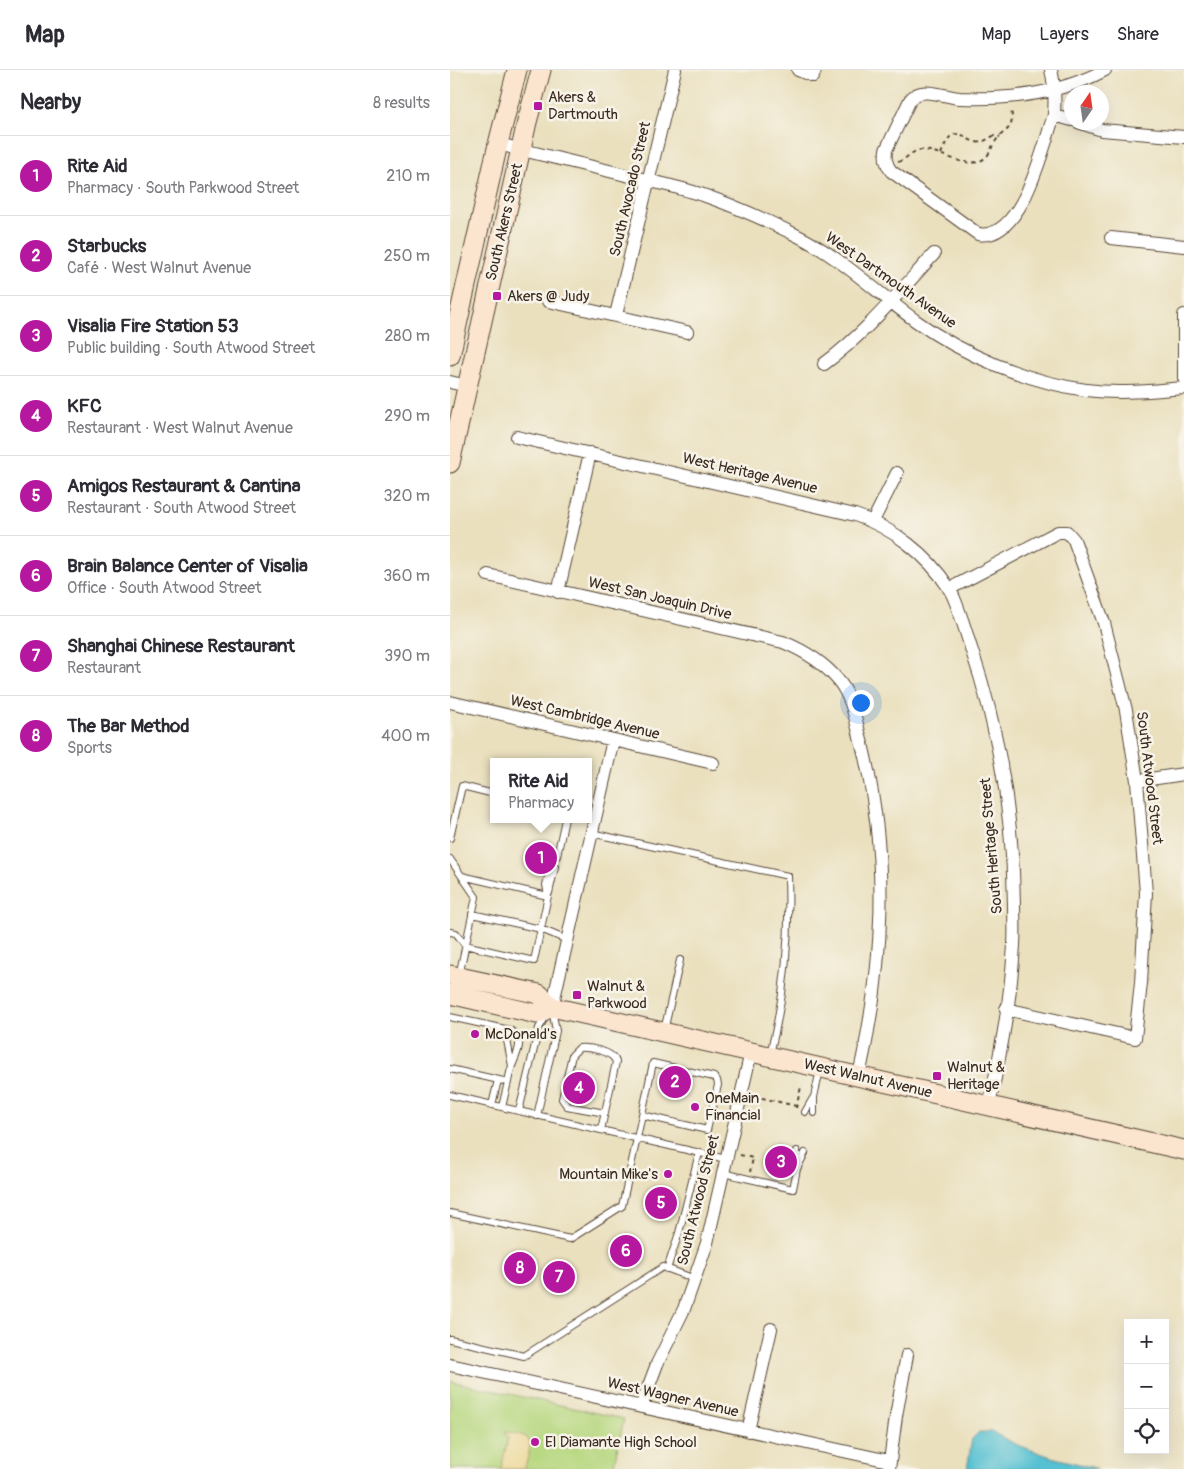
<!DOCTYPE html>
<meta charset="utf-8">
<style>
:root{--surface:#fff;--page:#f7f7f7;--text:#2b2b33;--muted:#7c7c81;--line:#e1e1e2;--accent:#b5179e}
body{margin:0;font-family:Pangolin,sans-serif;background:var(--page);color:var(--text)}
.controls{position:absolute;right:15px;bottom:15px;display:grid;overflow:hidden;border-radius:0px;box-shadow:0 5px 20px #0002}
.controls button{width:45px;height:45px;display:grid;place-items:center;padding:0;border:0;border-bottom:1px solid var(--line);background:var(--surface);color:var(--text);font:25px sans-serif}
.compass{position:absolute;left:614px;top:15px;width:45px;height:45px;border-radius:50%;background:var(--surface);box-shadow:0 5px 20px #0002;rotate:13deg}
.you{position:absolute;left:410px;top:632px;width:18px;height:18px;margin:-12px;border:4px solid #fff;border-radius:50%;background:#1a73e8;box-shadow:0 0 0 8px #1a73e833}
.badge{display:grid;place-items:center;width:32px;height:32px;border-radius:50%;background:var(--accent);color:#fff;font-size:16px;font-weight:700}
.pin{position:absolute;translate:-50% -50%;border:2px solid #fff;box-shadow:0 1px 5px #0006}
.popup{position:absolute;left:40px;top:688px;width:102px;height:65px;box-sizing:border-box;display:grid;place-content:center;border-radius:0px;background:var(--surface);filter:drop-shadow(0 1px 4px #0005);font-size:16px;white-space:nowrap;color:var(--muted)}
.popup b{font-size:19px;color:var(--text)}
.popup::after{content:'';position:absolute;left:50%;top:100%;margin-left:-10px;border:10px solid transparent;border-top-color:var(--surface)}
.list{margin:0;padding:0;list-style:none}
h2{display:flex;justify-content:space-between;align-items:center;height:65px;margin:0;padding:0 20px;font-size:21px}
h2 small{font-size:16px;font-weight:400;color:var(--muted)}
.list li{display:grid;grid-template-columns:32px 1fr auto;gap:15px;align-items:center;box-sizing:border-box;height:80px;padding:0 20px;border-top:1px solid var(--line)}
.list b{display:block;font-size:19px;white-space:nowrap}
.list p{margin:0;font-size:16px;white-space:nowrap;color:var(--muted)}
.list em{font-size:16px;font-style:normal;color:var(--muted)}
.icon{flex:none;width:28px;height:28px;fill:none;stroke:currentColor;stroke-width:2;stroke-linecap:round;stroke-linejoin:round}
.map{position:relative;flex:none;width:734px;height:1399px;overflow:hidden}
header{display:flex;align-items:center;gap:30px;box-sizing:border-box;height:70px;padding:0 25px;background:var(--surface);border-bottom:1px solid var(--line)}
header strong{font-size:24px}
nav{display:flex;gap:28px;margin-inline-start:auto;font-size:18px}
main{display:flex}
aside{flex:1;background:var(--surface)}
.map>svg:first-child{display:block}
</style>
<header>
<strong>Map</strong>
<nav><a>Map</a><a>Layers</a><a>Share</a></nav>
</header>
<main>
<aside>
<h2>Nearby<small>8 results</small></h2>
<ul class="list">
<li><span class="badge">1</span><div><b>Rite Aid</b><p>Pharmacy · South Parkwood Street</p></div><em>210 m</em></li>
<li><span class="badge">2</span><div><b>Starbucks</b><p>Café · West Walnut Avenue</p></div><em>250 m</em></li>
<li><span class="badge">3</span><div><b>Visalia Fire Station 53</b><p>Public building · South Atwood Street</p></div><em>280 m</em></li>
<li><span class="badge">4</span><div><b>KFC</b><p>Restaurant · West Walnut Avenue</p></div><em>290 m</em></li>
<li><span class="badge">5</span><div><b>Amigos Restaurant &amp; Cantina</b><p>Restaurant · South Atwood Street</p></div><em>320 m</em></li>
<li><span class="badge">6</span><div><b>Brain Balance Center of Visalia</b><p>Office · South Atwood Street</p></div><em>360 m</em></li>
<li><span class="badge">7</span><div><b>Shanghai Chinese Restaurant</b><p>Restaurant</p></div><em>390 m</em></li>
<li><span class="badge">8</span><div><b>The Bar Method</b><p>Sports</p></div><em>400 m</em></li>
</ul>
</aside>
<div class="map">
<svg width="734" height="1399" viewBox="0 0 734 1399">
<rect width="100%" height="100%" fill="#f7f3e8"/>
<filter id="ink" filterUnits="userSpaceOnUse"><feTurbulence type="fractalNoise" baseFrequency=".02" numOctaves="2"/><feDisplacementMap in="SourceGraphic" scale="10" xChannelSelector="R" yChannelSelector="G"/><feConvolveMatrix kernelMatrix="1 2 1 2 8 2 1 2 1" color-interpolation-filters="sRGB"/></filter>
<filter id="wash" filterUnits="userSpaceOnUse"><feTurbulence type="fractalNoise" baseFrequency=".0096" numOctaves="4" result="noise"/><feDisplacementMap in="SourceGraphic" scale="20" xChannelSelector="R" yChannelSelector="G"/><feGaussianBlur stdDeviation="1.12" result="paint"/><feColorMatrix in="noise" values="0 0 0 0 0 0 0 0 0 0 0 0 0 0 0 0 0 1.4 0 .05"/><feComposite in="paint" operator="in"/></filter>
<g filter="url(#wash)">
<rect width="100%" height="100%" fill="#eae0be"/>
<!-- green -->
<path fill="#b6d77e" stroke="#78804e" d="M0,1311L174,1349L163,1399H0Z"/>
<!-- sand -->
<path fill="#eeda9e" stroke="#94825e" d="M54,1362C60,1363 68,1363 74,1366C85,1370 77,1391 74,1399H51L58,1368Z"/>
<!-- water -->
<path fill="#57c1d3" stroke="#497678" d="M529,1362H542L565,1374L601,1387L649,1399H517L522,1369Z"/>
</g>
<g filter="url(#ink)">
<g fill="none" stroke-linecap="round" stroke-linejoin="round">
<!-- lane casing -->
<g stroke="#554536" stroke-width="8">
<path id="lane" d="M141,763L338,806C340,866 335,926 320,984
M0,768L12,716L44,724
M107,786L115,749
M0,789L26,827L9,906
M99,823L105,797
M98,826L96,815L101,795
M22,844L91,859L117,870
M0,862L6,863L15,875L84,891L98,826L12,806
M0,947L60,960C76,970 67,983 62,996C60,1001 59,1007 58,1012L0,999
M52,959L56,965L62,996
M214,961L230,890
M0,1025L276,1089
M42,1035L48,1010
M52,1037L58,1012
M69,1041L89,958L96,946
M355,1042L363,1028
M364,1043V1027L370,1000
M87,1046L106,961L102,939
M151,1060L166,992C163,981 139,977 129,978L122,985L112,1029L117,1036L155,1043
M347,1081V1098
M273,1103L343,1119L347,1099L355,1083
M0,1143L120,1169L172,1136C183,1088 193,1040 203,993L264,1007L267,1010L268,1015L257,1060L192,1045
M217,1199L229,1163L249,1083
M0,1269L74,1286L213,1197L245,1209"/>
</g>
<!-- street casing -->
<g stroke="#554536" stroke-width="14">
<path id="street" d="M348,0L363,6L365,0
M601,0C605,15 605,30 604,45C593,77 572,172 528,164L441,101C436,94 435,89 436,80L460,30C471,15 494,27 510,28C560,30 610,24 655,0
M604,45L622,50
M628,52L652,60L734,67
M48,74C92,85 136,95 180,106C204,112 229,117 253,125C285,136 316,150 346,165C391,187 426,222 466,251C513,285 578,312 636,320C668,324 702,321 734,318
M661,168L734,176
M98,231L237,262
M166,245L225,0
M734,245V308
M374,294C416,263 449,222 484,184
M0,312L17,316
M67,367L405,445C443,458 477,484 499,518C507,531 516,562 521,578C549,660 563,747 564,834C564,847 565,861 564,875C561,929 551,983 539,1035
M423,451L447,403
M38,505L333,572C355,581 373,592 388,610C403,628 406,653 412,674C440,787 434,894 409,1006
M499,519L608,462H617L624,470L654,553L676,640L687,711L696,823L691,913L685,968L556,939
M108,522L140,383
M0,632L263,693
M687,711L734,704
M102,937L163,670
M0,1295L439,1391
M191,1337L207,1294L234,1239L257,1173L301,982
M298,1361L321,1259
M439,1399L446,1346L457,1285"/>
</g>
<!-- secondary casing -->
<g stroke="#554536" stroke-width="21">
<path id="secondary" d="M0,286L48,74L67,0
M0,393L77,52L91,0
M0,905L89,924L102,937L734,1080
M0,924L87,944L102,937"/>
</g>
<!-- path -->
<path stroke="#554536" stroke-width="2" stroke-dasharray="4 4" stroke-linecap="butt" d="M491,84C495,75 499,60 512,65C516,67 520,71 526,72C533,74 537,68 544,66L550,67
M448,92C457,89 462,80 472,80C491,80 518,102 535,88C541,83 541,77 545,72C555,57 565,62 561,39
M304,1026L346,1036
M346,1038L351,1017
M290,1085L303,1088L300,1102"/>
<!-- lane -->
<use href="#lane" stroke="#fff" stroke-width="6"/>
<!-- street -->
<use href="#street" stroke="#fff" stroke-width="12"/>
<!-- secondary -->
<use href="#secondary" stroke="#fbe5cf" stroke-width="19"/>
</g>
</g>
<!-- markers -->
<g fill="#b5179e" stroke="#f7f3e8" stroke-width="2">
<rect x="83" y="31" width="10" height="10" rx="2.5"/>
<rect x="42" y="221" width="10" height="10" rx="2.5"/>
<rect x="122" y="920" width="10" height="10" rx="2.5"/>
<circle cx="25" cy="964" r="5"/>
<rect x="482" y="1001" width="10" height="10" rx="2.5"/>
<circle cx="245" cy="1037" r="5"/>
<circle cx="218" cy="1104" r="5"/>
<circle cx="85" cy="1372" r="5"/>
</g>
<g text-anchor="middle" stroke-width="5" stroke-linejoin="round" paint-order="stroke">
<!-- poi labels -->
<g font-size="15" fill="#3b2a1e" stroke="#f7f3e8" text-anchor="start">
<text x="98" y="32">Akers &amp;<tspan x="98" dy="17">Dartmouth</tspan></text>
<text x="57" y="231">Akers @ Judy</text>
<text x="137" y="921">Walnut &amp;<tspan x="137" dy="17">Parkwood</tspan></text>
<text x="35" y="969">McDonald's</text>
<text x="497" y="1002">Walnut &amp;<tspan x="497" dy="17">Heritage</tspan></text>
<text x="255" y="1033">OneMain<tspan x="255" dy="17">Financial</tspan></text>
<text x="208" y="1109" text-anchor="end">Mountain Mike's</text>
<text x="95" y="1377">El Diamante High School</text>
</g>
<!-- street labels -->
<g font-size="15" fill="#3b2a1e" stroke="#f7f3e8">
<text transform="translate(180 119) rotate(-77)" y="5">South Avocado Street</text>
<text transform="translate(54 152) rotate(-77)" y="5">South Akers Street</text>
<text transform="translate(441 210) rotate(35)" y="5">West Dartmouth Avenue</text>
<text transform="translate(300 403) rotate(13)" y="5">West Heritage Avenue</text>
<text transform="translate(210 528) rotate(13)" y="5">West San Joaquin Drive</text>
<text transform="translate(135 647) rotate(13)" y="5">West Cambridge Avenue</text>
<text transform="translate(700 708) rotate(83)" y="5">South Atwood Street</text>
<text transform="translate(541 776) rotate(-95)" y="5">South Heritage Street</text>
<text transform="translate(418 1008) rotate(13)" y="5">West Walnut Avenue</text>
<text transform="translate(248 1130) rotate(-76)" y="5">South Atwood Street</text>
<text transform="translate(223 1327) rotate(13)" y="5">West Wagner Avenue</text>
</g>
</g>
</svg>
<div class="controls">
<button>+</button>
<button>−</button>
<button><svg class="icon" aria-label="locate" viewBox="0 0 24 24"><circle cx="12" cy="12" r="6"/><path d="M12 2v4M12 18v4M2 12h4M18 12h4"/></svg></button>
</div>
<svg class="compass" viewBox="-18 -18 36 36"><path d="M0-13l5 13h-10z" fill="#e53935"/><path d="M0 13l5-13h-10z" fill="#7c7c81"/></svg>
<div class="you"></div>
<div class="pin badge" style="left:91px;top:788px">1</div>
<div class="popup"><b>Rite Aid</b>Pharmacy</div>
<div class="pin badge" style="left:225px;top:1012px">2</div>
<div class="pin badge" style="left:331px;top:1092px">3</div>
<div class="pin badge" style="left:129px;top:1018px">4</div>
<div class="pin badge" style="left:211px;top:1133px">5</div>
<div class="pin badge" style="left:176px;top:1181px">6</div>
<div class="pin badge" style="left:109px;top:1207px">7</div>
<div class="pin badge" style="left:70px;top:1198px">8</div>
</div>
</main>
